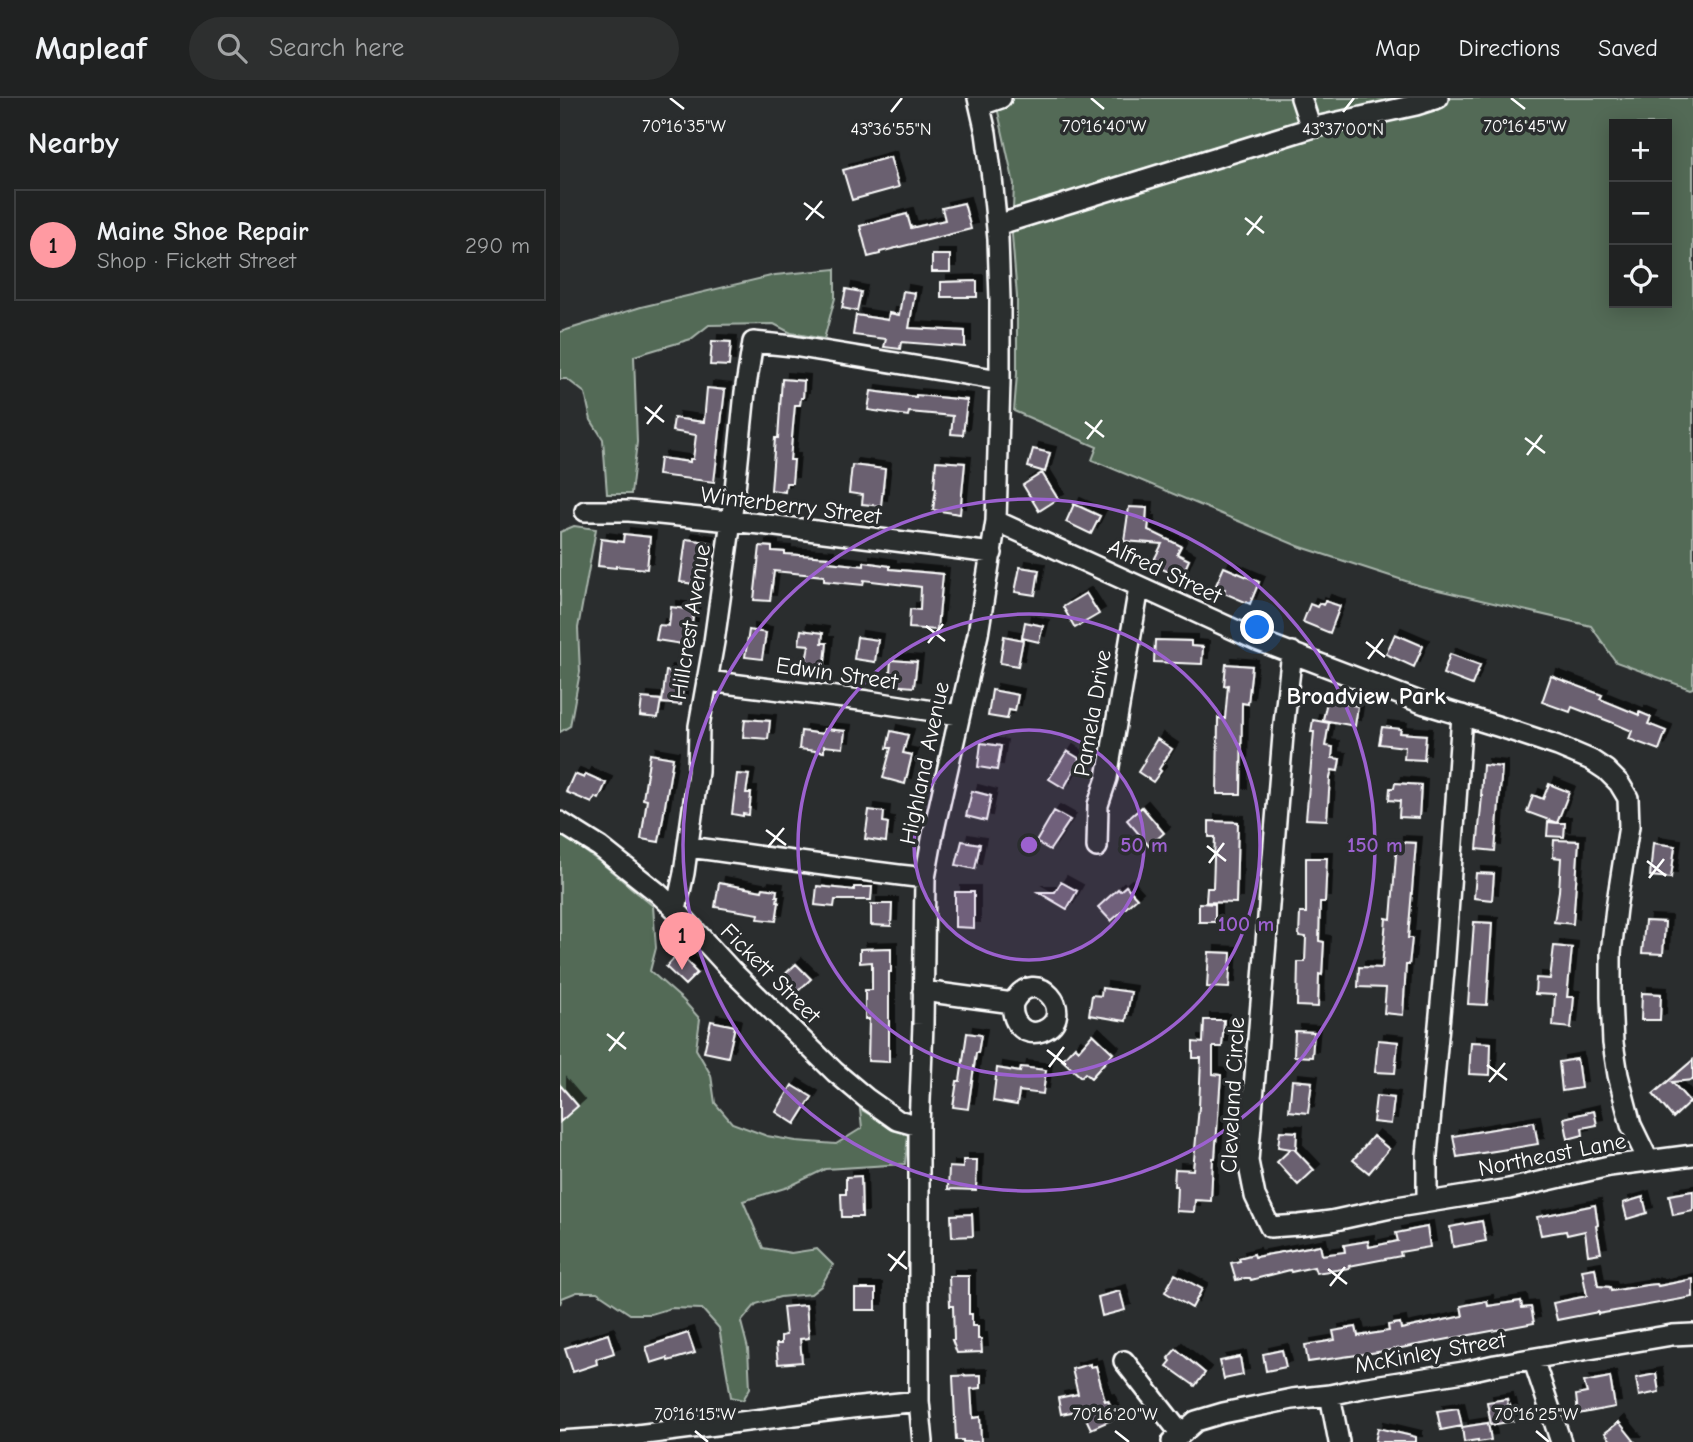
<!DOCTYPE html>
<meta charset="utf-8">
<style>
:root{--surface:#202222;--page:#2d2f2f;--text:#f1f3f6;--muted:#a2a4a5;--line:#3d3f40;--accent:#ff9aa2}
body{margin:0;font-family:"Comic Neue",sans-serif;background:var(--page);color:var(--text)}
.controls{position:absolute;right:21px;top:21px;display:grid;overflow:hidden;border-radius:0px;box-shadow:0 4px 18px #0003}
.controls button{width:63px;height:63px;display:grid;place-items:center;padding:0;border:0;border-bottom:2px solid var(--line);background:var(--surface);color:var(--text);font:35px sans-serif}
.you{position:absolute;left:698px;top:530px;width:24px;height:24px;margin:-18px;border:5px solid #fff;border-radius:50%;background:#1a73e8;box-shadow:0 0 0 10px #1a73e833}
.badge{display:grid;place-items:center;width:46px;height:46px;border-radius:50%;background:var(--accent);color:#111;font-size:23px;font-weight:700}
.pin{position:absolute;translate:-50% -58px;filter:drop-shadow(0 2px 4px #0008)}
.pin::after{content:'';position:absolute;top:37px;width:24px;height:21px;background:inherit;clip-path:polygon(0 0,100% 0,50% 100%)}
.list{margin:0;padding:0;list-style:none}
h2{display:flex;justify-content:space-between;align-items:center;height:91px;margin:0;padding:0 28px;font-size:30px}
h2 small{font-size:23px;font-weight:400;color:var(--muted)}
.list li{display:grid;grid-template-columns:46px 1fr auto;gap:21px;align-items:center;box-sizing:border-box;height:112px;margin:0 14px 14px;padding:0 14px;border:2px solid var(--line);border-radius:0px}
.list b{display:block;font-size:26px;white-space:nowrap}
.list p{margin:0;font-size:23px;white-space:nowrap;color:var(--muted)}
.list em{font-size:23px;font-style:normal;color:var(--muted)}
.icon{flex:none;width:38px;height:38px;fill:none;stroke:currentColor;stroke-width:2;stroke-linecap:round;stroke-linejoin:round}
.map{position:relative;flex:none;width:1133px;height:1344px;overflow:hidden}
header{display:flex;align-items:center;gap:42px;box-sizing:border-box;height:98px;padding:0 35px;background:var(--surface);border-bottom:2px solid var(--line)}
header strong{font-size:33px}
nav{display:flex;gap:38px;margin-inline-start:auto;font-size:24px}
.search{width:490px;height:63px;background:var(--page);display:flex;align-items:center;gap:18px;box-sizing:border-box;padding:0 24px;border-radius:38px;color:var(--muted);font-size:26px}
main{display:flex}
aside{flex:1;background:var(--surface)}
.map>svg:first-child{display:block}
</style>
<header>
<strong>Mapleaf</strong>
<div class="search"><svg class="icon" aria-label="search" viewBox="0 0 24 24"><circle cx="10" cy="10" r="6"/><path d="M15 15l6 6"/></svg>Search here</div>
<nav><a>Map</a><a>Directions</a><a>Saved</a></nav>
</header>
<main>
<aside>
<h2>Nearby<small></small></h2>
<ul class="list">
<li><span class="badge">1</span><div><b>Maine Shoe Repair</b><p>Shop · Fickett Street</p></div><em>290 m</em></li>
</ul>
</aside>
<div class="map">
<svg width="1133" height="1344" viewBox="0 0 1133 1344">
<defs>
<filter id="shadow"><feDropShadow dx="6" dy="-6" stdDeviation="0" flood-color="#0009"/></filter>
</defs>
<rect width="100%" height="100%" fill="#2a2d2e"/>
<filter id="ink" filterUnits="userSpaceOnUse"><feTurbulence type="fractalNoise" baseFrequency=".0143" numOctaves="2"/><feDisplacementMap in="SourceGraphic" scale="14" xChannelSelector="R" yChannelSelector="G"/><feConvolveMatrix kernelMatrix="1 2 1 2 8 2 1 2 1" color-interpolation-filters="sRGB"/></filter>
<g filter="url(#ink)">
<!-- green -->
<path fill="#526a57" stroke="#a8b4ab" stroke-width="2" fill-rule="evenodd" d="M435,0H1133V590L1130,591L1056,564L1031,528L861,488L738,448L532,362L537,349L454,313L457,276V199L452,137L454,86ZM1054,26H1107V205H1054Z
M275,171V200L264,241L231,235L214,226L149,227L131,241L74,258L77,344L71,396H47L43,341L31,322L25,295L7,281H0V234L81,209L215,177Z
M14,428L36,431L18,530L20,574L10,628L0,634V434Z
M0,735L44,767L93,808L96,850L90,873L123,902L140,921L136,951L151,977L155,1005L172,1025L207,1038L236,1043L276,1046L302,1030L300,1011L329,1028L348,1037L345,1066L265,1071L228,1089L183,1103L203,1150L231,1155L257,1151L273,1167L261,1188L251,1196L220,1199L196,1206L181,1224L188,1251L190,1290L183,1302L171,1299L159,1230L142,1211L111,1210L91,1216H70L37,1194H17L2,1200L0,1206Z"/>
<!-- building -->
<path fill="#6b6070" stroke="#fff" stroke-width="2" filter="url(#shadow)" d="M330,59L339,89L292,102L283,72Z
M404,105L411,131L320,154V156L308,159L300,128L347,116L351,130L385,122L382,110Z
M372,157H390V174H372Z
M417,183V199H381V184Z
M286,191L301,194L297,213L282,210Z
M343,193L355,195L349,230L405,233V249L341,244L340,251L324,249L326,241L293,237L296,217L328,222L329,215L339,217Z
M152,243L171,244L169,268L150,267Z
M222,281L244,283L243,300H241L240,307H235L233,328L230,362H234L232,385H226L225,394L211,392L215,340H218Z
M147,290L165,292L154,384L98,377L100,360L130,364V361H133L136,337L112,333L114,320L144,324Z
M311,293L356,299V297L407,302L403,337L391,336L393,318L349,314L348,318L308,312Z
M473,351L490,355L485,374L468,369Z
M376,363L405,365L400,416L373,412L376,390H374Z
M292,367L325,371L321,408L302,406L303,397L289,395Z
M482,375L498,401L479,413L463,387Z
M514,406L540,418L531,436L506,424Z
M569,409L587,410L586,424H589L588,432L621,448L617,456L629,462L621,480L592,466L602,446L564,443Z
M64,436L90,439L87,471L56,468V470L38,468L41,441L63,444Z
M126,441L148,444L144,470L137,469L134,486L120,484Z
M200,448L212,449V453L225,454V456L268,459V464L304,468V464L330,468V471L383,476L379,519H378L377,532L349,530L350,511L360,512L361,489L304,482L303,487L264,483V478L214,473L210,503L194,502Z
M460,469L479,472L475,497L455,494Z
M664,469L699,484L690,506L664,495L665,491L656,487Z
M526,495L539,516L515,530L503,509Z
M765,503L780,508L770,535L743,524L750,506L757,509L759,505L763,507Z
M111,509L134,512L129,547L96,542L99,527L109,528Z
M465,524L483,528L479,544L462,540Z
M189,532L206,535L202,561L185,559Z
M241,532L263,535L262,545H267L264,573L245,570L249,547L239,546Z
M835,536L863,548L854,569L826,556Z
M444,538L463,542L458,568L440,565Z
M297,539L318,542L315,564L294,561Z
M595,542L631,543V548L643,549L642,566L594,564Z
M890,556L920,567L912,587L883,576Z
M331,562L357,564L354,589L329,587Z
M666,566L692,568L688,606L682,605L681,696H657L658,620L665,621L668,587L664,588Z
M106,573L123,575L122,580L124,581L121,607L102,605Z
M991,578L1042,597L1040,601L1079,617V614L1091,619L1088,626L1106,633L1099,652L1069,641L1072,633L1051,624L1012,609L1010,614L982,604Z
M432,592L458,597L455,613L449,612L447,621L428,618Z
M82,600L101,602L98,620L80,618Z
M767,603L798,608L795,628L763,622Z
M185,621L210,623L208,641L183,639Z
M753,622L769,625L765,648L773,649L772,660L780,661L778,673L772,672L770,680L767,722L746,721L754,634H751Z
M822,629L841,631L840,635L866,637L864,662L844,661L845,649L819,646Z
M264,631L285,633L283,650L264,648V654L239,651L241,633L263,636Z
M331,633L348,637L343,655L352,657L345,686L323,680L331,650H327Z
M597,641L612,651L599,671L601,673L593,684L578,674L585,663L584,662Z
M421,645L441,648L437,672L418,669Z
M507,653L520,661L504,690L489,681Z
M90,656L113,660L99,744L81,741L87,702L83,701Z
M923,667L942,669L935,753L917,751L922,698H921Z
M14,676L24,680L26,676L46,685L39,701L35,699L32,705L6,694Z
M177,676L189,677L186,695H191L189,717L183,716V718L172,716Z
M835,685L861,687L859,720L839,719L840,703L829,702L830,690H834Z
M989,686L1009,694L997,725H1005L1004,739L987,738L988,724L997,725L967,714L973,697L983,701Z
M412,693L431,698L426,723L406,718Z
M582,709L604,735L589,748L567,722Z
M309,712L324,714L323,724L328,725L326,744L305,741Z
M494,713L510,722L490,752L476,744Z
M649,723L678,724L676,805L646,804L647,790H653L654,761L655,739H649Z
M994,742L1019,743L1013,826L994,824L999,793L1001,760L993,759Z
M402,743L420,746L415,771L396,767Z
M837,744L856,745L848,840H852L849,867H846L843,917L824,915L826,890L798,889L799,869L822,870L826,820L831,821Z
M1093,745L1115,748L1111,780L1090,778Z
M746,760H767L765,804H760L759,843L764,844L762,877L759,876L758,909L737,908L738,864H745L746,839L739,838L740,815H746Z
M916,775L934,776L932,802L914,800Z
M501,784L517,793L507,811L478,794H495Z
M159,785L202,793L203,790L217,792L216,798H218L217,804H219L216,823L198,821L199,816L155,809Z
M257,788L294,792V789H312L311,802H275L274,809L255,807Z
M566,788L577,800L551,823L538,809L558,791L560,793Z
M395,794H414V830L395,829Z
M639,805L655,806V824H639Z
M311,806H332L331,828L311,827Z
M1085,823L1105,824L1103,856L1082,855Z
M914,824L932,825L927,907L908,906Z
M994,848L1012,850L1007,899H1014L1011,930L993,928L995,897L975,896L976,880L990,881Z
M331,850V874H329V964L308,963L309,921H305V892H312V864L300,865V851Z
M649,854L671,855L669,890L647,889Z
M119,855L133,869L132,870L137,875L125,887L106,869Z
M236,866L251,881L237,894L222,879Z
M542,890L571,894L566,923L529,917L532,897L541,898Z
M1082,895L1101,896L1100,922H1081Z
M644,922H664L662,949H653V976L661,977L655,1060H653L651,1103L635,1102L634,1114L616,1113L617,1088H614L615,1071L633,1072L639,1009L641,960H633V944L643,945Z
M151,923L175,928L168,959L144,954Z
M735,933L754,934L752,959L734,958Z
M407,935L421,937L418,955H416L408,1011L393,1009L397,983H400Z
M533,936L553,955L531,980L525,975L521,979L502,962L515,948L519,952Z
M818,942L838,944L835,975L815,974Z
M911,944L931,945L930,977L909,976Z
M1017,961L1021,990L1002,993L999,964Z
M1133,962V982L1112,984L1130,1004L1113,1020L1093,996Z
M461,969L486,972L483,996L459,993L457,1007L433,1003L437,970L460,974Z
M732,982L752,984L748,1015L729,1013Z
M0,987L18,1008L0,1024Z
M232,987L252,999L235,1026L216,1014Z
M816,998L834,1000L831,1026L813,1024Z
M1034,1013L1037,1027L1022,1030L1023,1037L1008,1041L1004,1020Z
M974,1024L978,1046L897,1059L893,1038Z
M720,1033L737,1034L736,1051H734L754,1072L738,1087L717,1064L731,1051L718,1049Z
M813,1038L829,1051L809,1075L793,1062Z
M403,1062H417L416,1092L388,1091L389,1069L403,1070Z
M301,1078L302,1119H282L281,1096H286V1079Z
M1133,1093V1113L1113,1117L1109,1097Z
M1083,1099L1087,1115L1067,1121L1063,1105Z
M1035,1107L1038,1127L1036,1128L1041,1155L1028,1157L1025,1133L1007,1137L1006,1133L981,1137L977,1119Z
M412,1116L413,1138L392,1139L391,1117Z
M922,1123L926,1143L893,1149L890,1129Z
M867,1129L870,1149L840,1154L841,1158L789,1168L790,1170L756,1175L754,1169L731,1174L730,1172L691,1182L690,1180H685L676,1182L671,1165L680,1163L679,1160L694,1156L695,1159L760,1147L762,1157L785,1154L784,1147L808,1143L809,1149L838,1143L836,1135Z
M1035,1170L1038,1188L1050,1189L1051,1193L1087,1187L1097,1186L1098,1188L1133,1181V1199L1038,1216V1214L997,1222L993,1205L1027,1198L1022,1172Z
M615,1176L642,1191L632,1210L605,1194Z
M389,1178H409V1216H412V1228H418V1241H421L422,1254L397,1255L392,1242H394L393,1208H390Z
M295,1191H316V1212H295Z
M560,1193L565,1212L542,1218L538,1199Z
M927,1203L928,1208L961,1203L962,1210L971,1209L974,1225L825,1253L748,1264L745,1247L775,1242L773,1233L796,1229L798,1238L829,1233L828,1227L840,1225L841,1231L903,1218L901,1208Z
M246,1207L249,1240L240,1241L242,1264L218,1266L216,1246H221V1238L226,1237L223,1209Z
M128,1235L135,1255L108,1263L107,1260L91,1265L86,1249Z
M48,1236L54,1255L36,1261L37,1266L13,1274L5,1250Z
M616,1251L645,1275L635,1288L607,1268L611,1263L608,1260Z
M722,1252L726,1269L706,1273L703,1256Z
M680,1259L683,1277L664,1281L660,1263Z
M530,1266V1269L536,1268L545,1303L548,1302L556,1320L531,1331L522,1312L501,1316L498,1300L518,1296L512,1271Z
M1096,1276L1099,1294L1079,1298L1076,1280Z
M421,1277V1290L411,1291L413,1320L420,1319L421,1344H403V1342H396L393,1278Z
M1050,1279L1055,1309L1018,1316L1016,1297L1027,1295L1024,1284Z
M947,1301L948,1308L950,1307L953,1323L931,1327L927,1304Z
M898,1310L902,1328L881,1332L877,1313Z
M1059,1324L1075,1344H1052L1045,1335Z
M928,1325L931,1342L918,1344V1342L904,1344L902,1329Z
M818,1330L856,1339V1344H815Z"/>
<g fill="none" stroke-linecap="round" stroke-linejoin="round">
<!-- minor casing -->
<g stroke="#fff" stroke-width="24">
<path id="minor" d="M741,0L751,30L856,7L878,0
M421,7L441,0
M437,127L751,30
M25,413H69L200,426L432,455
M436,423L697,542L865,606L950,632L998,648L1031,662L1046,672L1059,685L1068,700L1069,728L1056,810L1051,855V899L1053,945L1058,977L1071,1027L1088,1062
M732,554L724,625L688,1063L695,1098L710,1129L739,1127L771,1123L831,1110L949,1091L1049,1068L1133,1057
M148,583L308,603L399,617
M0,724L40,749L98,795L116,812L171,872L275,974L306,1000L337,1022L359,1028
M128,749C207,759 286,771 365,780
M537,749L538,707L547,680L579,489
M116,812L124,775L138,674L139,628L154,544L174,401L185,294L193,244L233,248L440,282
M363,893L453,905C475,863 520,918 482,933C463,940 450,922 453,905
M867,1104V1057L884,873L902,617
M973,1261L1001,1344
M564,1263L621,1336
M770,1297L779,1344
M0,1343L61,1339L291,1310L359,1303
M363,1344L359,1303V1028L363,926L365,780L373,736L418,536L436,423L440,282V201L438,141L432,80L426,35L418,0
M612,1344L636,1323L663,1315L732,1301L770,1297L802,1290L904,1274L935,1267L1112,1237L1133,1236"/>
</g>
<!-- minor -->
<use href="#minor" stroke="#2a2d2e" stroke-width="19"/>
</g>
</g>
<!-- ticks -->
<path fill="none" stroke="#fff" stroke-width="2.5" d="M110,0L124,11M531,0L544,11M951,0L965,11M331,14L342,0M783,14L794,0M244,105L264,120M685,120L704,135M246,122L262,103M687,137L702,118M85,309L104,324M525,324L544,339M87,326L102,307M965,340L985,355M527,341L542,322M967,357L982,337M366,528L385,543M806,544L825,559M368,545L383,526M808,561L823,541M206,732L226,747M647,748L666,763M208,749L224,730M1087,763L1106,778M649,765L664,745M1089,780L1104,761M47,936L66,951M487,952L506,967M49,953L64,934M927,967L947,982M489,969L504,949M929,984L945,965M328,1156L347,1171M768,1171L787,1186M330,1173L345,1153M770,1188L785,1169M135,1333L148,1344M555,1333L569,1344M976,1333L989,1344"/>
<!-- distance rings -->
<circle cx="469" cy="747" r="115" fill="#9c61cf" fill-opacity=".12"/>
<g fill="none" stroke="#9c61cf" stroke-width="3.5">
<circle cx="469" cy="747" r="115"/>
<circle cx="469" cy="747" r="231"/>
<circle cx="469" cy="747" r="346"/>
</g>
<g text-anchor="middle" stroke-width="7" stroke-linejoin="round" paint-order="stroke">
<!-- street labels -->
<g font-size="23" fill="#fff" stroke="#2a2d2e">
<text transform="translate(231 407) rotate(7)" y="8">Winterberry Street</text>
<text transform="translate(605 473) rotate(25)" y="8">Alfred Street</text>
<text transform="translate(130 524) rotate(-81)" y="8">Hillcrest Avenue</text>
<text transform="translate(277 575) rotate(8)" y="8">Edwin Street</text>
<text transform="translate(532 615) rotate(-80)" y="8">Pamela Drive</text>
<text transform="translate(364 665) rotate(-78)" y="8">Highland Avenue</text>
<text transform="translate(211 875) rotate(45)" y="8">Fickett Street</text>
<text transform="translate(672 997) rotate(-87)" y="8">Cleveland Circle</text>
<text transform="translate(992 1056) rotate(-11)" y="8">Northeast Lane</text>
<text transform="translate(870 1254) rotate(-10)" y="8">McKinley Street</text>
</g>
<!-- neighbourhood labels -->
<g font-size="24" font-weight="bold" fill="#fff" stroke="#2a2d2e">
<text x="806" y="606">Broadview Park</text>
</g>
</g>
<g font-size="18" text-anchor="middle" fill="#fff" stroke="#2a2d2e" stroke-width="7" stroke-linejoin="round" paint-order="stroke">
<text x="124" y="34">70°16'35"W</text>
<text x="544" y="34">70°16'40"W</text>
<text x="965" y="34">70°16'45"W</text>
<text x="331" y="37">43°36'55"N</text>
<text x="783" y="37">43°37'00"N</text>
<text x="135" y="1322">70°16'15"W</text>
<text x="555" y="1322">70°16'20"W</text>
<text x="976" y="1322">70°16'25"W</text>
</g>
<circle cx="469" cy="747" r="10" fill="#9c61cf" stroke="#2a2d2e" stroke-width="3.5"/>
<g font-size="21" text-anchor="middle" font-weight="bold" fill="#9c61cf" stroke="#2a2d2e" stroke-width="7" stroke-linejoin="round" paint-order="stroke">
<text x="584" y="754">50 m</text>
<text x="815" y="754">150 m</text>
<text x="686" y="833">100 m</text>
</g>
</svg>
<div class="controls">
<button>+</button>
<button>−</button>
<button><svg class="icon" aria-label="locate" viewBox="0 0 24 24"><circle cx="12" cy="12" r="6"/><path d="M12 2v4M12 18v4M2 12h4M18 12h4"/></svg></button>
</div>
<div class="you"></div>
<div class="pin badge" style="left:122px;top:872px">1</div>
</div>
</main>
